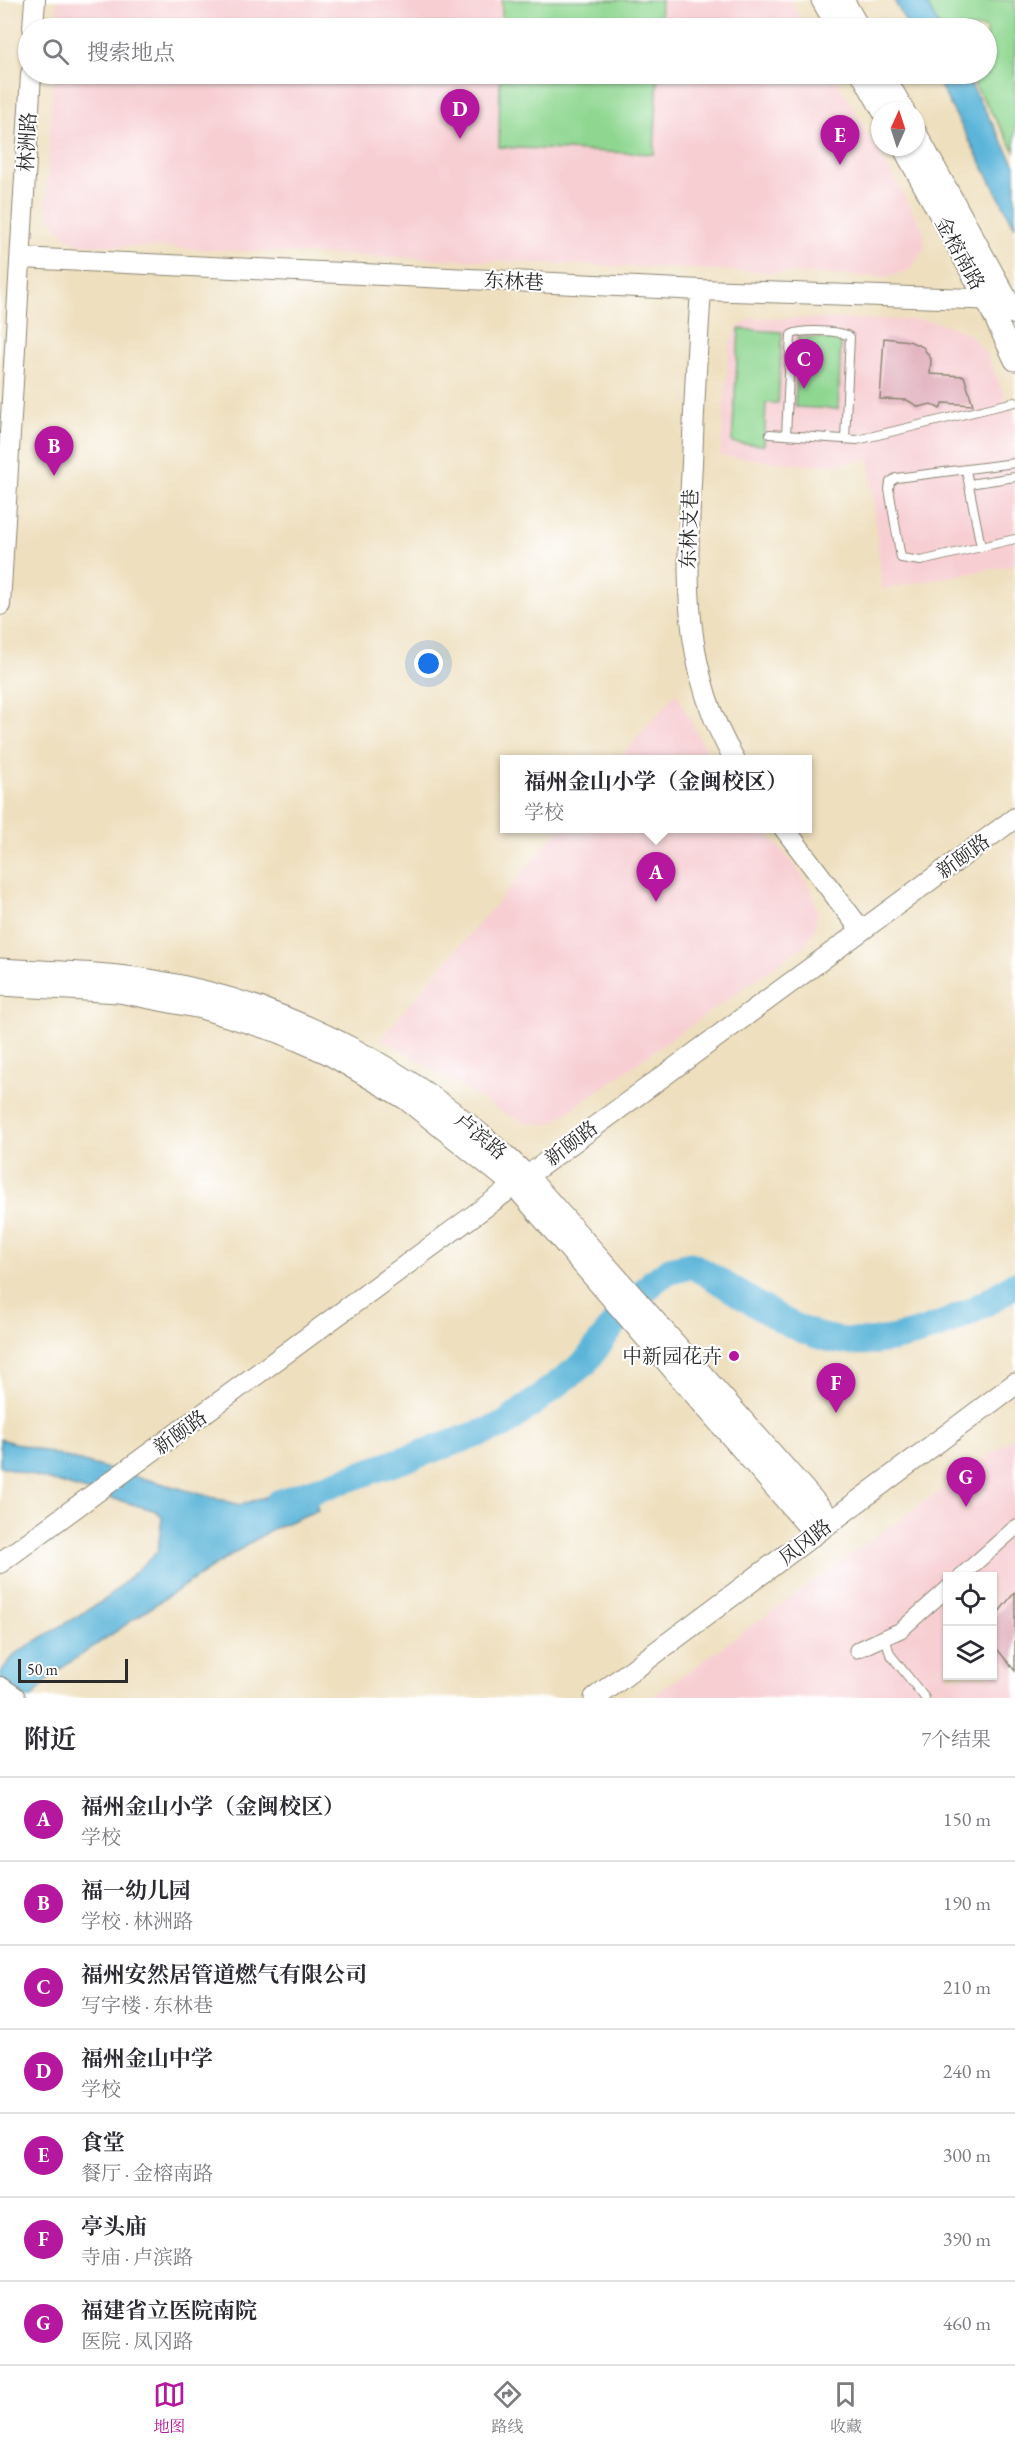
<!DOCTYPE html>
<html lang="zh">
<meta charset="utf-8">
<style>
:root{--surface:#fff;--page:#f7f7f7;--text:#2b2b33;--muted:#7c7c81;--line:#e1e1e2;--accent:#b5179e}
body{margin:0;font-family:"EB Garamond","Noto Serif SC",serif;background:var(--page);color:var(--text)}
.controls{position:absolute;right:18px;bottom:18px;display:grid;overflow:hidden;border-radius:0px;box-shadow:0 2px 4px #0004}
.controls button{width:54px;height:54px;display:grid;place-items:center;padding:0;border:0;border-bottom:2px solid var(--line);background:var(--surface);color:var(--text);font:30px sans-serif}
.compass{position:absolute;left:871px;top:102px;width:54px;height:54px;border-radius:50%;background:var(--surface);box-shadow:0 2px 4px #0004;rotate:3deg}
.scale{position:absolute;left:18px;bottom:15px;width:110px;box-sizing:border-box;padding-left:6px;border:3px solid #2b2b2b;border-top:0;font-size:16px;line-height:21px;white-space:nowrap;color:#2b2b2b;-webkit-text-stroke:4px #fff;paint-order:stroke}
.you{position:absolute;left:429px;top:664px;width:21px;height:21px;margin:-15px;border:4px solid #fff;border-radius:50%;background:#1a73e8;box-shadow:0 0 0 9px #1a73e833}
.badge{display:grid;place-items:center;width:39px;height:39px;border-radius:50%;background:var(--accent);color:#fff;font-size:20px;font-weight:700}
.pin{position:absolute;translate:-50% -50px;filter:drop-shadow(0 2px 3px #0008)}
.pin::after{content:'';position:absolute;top:32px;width:21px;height:18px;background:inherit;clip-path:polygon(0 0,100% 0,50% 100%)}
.popup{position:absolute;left:500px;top:755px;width:312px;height:78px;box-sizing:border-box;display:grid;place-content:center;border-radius:0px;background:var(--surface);filter:drop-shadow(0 2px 4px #0005);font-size:20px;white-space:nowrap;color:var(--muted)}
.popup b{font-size:22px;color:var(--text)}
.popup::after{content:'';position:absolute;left:50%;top:100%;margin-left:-12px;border:12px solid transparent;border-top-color:var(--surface)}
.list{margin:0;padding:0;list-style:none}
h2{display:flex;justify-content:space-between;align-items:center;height:78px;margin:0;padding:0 24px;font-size:26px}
h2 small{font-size:20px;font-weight:400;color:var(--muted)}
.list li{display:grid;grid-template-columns:39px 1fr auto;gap:18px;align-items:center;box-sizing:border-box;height:84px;padding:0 24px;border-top:2px solid var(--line)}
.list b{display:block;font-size:22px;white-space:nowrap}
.list p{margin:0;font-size:20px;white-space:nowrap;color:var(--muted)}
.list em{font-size:20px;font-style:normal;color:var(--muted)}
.icon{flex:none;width:33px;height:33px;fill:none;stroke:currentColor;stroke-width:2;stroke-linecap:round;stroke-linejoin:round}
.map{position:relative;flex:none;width:1015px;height:1698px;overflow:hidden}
.search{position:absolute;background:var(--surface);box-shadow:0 2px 4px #0004;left:18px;right:18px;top:18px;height:66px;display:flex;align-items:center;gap:15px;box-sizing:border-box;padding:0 21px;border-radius:33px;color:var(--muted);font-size:22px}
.sheet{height:666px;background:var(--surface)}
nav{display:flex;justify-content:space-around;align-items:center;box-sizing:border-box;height:84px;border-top:2px solid var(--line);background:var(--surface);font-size:16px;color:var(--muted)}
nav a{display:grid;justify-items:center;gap:3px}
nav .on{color:var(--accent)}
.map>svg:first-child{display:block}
</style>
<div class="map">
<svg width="1015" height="1698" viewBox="0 0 1015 1698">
<rect width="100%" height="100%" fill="#fff"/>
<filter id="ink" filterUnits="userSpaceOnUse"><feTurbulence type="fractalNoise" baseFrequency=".0167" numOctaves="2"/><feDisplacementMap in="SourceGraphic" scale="12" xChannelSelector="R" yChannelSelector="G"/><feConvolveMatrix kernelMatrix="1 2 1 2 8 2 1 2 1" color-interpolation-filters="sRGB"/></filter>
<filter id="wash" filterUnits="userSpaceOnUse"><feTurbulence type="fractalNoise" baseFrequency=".008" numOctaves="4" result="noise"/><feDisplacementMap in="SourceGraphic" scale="24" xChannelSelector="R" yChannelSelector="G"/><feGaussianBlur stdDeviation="1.35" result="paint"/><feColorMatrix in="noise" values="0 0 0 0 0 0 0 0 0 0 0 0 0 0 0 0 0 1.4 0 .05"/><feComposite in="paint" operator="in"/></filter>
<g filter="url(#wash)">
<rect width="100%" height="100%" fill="#eedfbe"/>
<!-- built -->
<path fill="#f7cfd3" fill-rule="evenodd" d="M57,0H790L806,28H56Z
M53,74H833L922,227L925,247L910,270L885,277L90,245L74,242L60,231L51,218L46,205Z
M752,318L924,320L948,325L970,335L984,350L1015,417V565L882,589L869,458L849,463L805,465L720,456L729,346L737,328Z
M676,692L710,759H619L663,708Z
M560,829H763L794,864L812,891L817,912L815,930L803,946L551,1124H538L523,1122L502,1112L381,1038Z
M1015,1437V1698H651ZM948,1576H992V1676H948Z"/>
<!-- green -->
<path fill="#8fd791" stroke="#5d815e" stroke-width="1.5" d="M502,0H661L660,28H502Z
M921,0H1015V151L968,74H986V28H939Z
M500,74H658L654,154L499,147Z
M739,329L782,332L778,403H766L764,445L732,443Z
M798,337L841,339L838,409L795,407Z"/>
<!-- water -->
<path fill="#5bb5d9" stroke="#437082" stroke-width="1.5" d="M894,0H925L940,28H909Z
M934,74H965L1015,165V227Z
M0,1439L240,1505L310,1483L318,1510L270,1530L168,1596L53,1674L32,1698H0V1673L16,1653L106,1599L158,1551L162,1517L156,1511L0,1466Z"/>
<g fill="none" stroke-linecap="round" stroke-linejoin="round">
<!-- river -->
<path stroke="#5bb5d9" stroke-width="27" d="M278,1503L504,1425L585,1363L614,1324L655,1280L670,1270L691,1265C734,1287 781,1327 827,1338C890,1353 965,1320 1015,1284"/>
</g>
<g id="blocks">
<!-- building -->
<path fill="#e0aebc" d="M884,338L909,341L923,347L931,359L930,374L964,376L973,405L943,403L940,409L931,404L919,407L907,400L880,399Z
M1015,1592V1671L993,1644V1619Z"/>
</g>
</g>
<g filter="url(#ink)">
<use href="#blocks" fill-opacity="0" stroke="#8c8574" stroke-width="1.5"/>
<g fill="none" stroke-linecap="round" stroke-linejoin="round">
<!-- service casing -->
<g stroke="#8c8574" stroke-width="10">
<path id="service" d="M770,434L857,440L1015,402
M786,435L791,335C799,329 843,330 850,337L845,439
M1015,463L896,478L890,482L889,489L901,558L921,561L1015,539
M966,470L981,547
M969,484L1015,477
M885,1637L890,1654L925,1698"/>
</g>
<!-- minor casing -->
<g stroke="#8c8574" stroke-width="17">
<path id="minor" d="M961,1576L1015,1528
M857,1650L901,1630L948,1588"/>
</g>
<!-- tertiary casing -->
<g stroke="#8c8574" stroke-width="22">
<path id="tertiary" d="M33,28L35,0
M21,258L701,290L1001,300
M701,290C697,347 694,405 692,463C687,565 679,668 735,760
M0,605L31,74
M784,828L861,930
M0,1563L1015,818"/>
</g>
<!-- secondary casing -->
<g stroke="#8c8574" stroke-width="23">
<path id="secondary" d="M822,0L838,28
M843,0L859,28
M862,74L883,111
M883,74L904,111
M916,133L1015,314
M903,147L986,299L1015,360
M0,969C50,972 100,972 150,980C292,1003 425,1076 527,1176L832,1521
M0,985L119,992L201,1008L279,1032L329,1054L406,1099L515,1186L815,1534
M595,1698L1015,1384"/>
</g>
<!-- primary casing -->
<g stroke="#8c8574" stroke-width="26">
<path id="primary" d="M0,1689L13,1698"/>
</g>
<!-- service -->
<use href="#service" stroke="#fff" stroke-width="8"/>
<!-- minor -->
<use href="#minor" stroke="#fff" stroke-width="15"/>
<!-- tertiary -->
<use href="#tertiary" stroke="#fff" stroke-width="20"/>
<!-- secondary -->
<use href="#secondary" stroke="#fff" stroke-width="21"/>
<!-- primary -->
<use href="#primary" stroke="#fff" stroke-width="24"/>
</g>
</g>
<!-- markers -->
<circle fill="#b5179e" stroke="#fff" stroke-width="2" cx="734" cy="1356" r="6"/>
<g text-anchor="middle" stroke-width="4.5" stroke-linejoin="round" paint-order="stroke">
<!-- street labels -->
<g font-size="20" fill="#2b2b2b" stroke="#fff">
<text transform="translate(27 142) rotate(-87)" y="7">林洲路</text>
<text transform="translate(960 253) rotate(61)" y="7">金榕南路</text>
<text transform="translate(514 281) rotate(3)" y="7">东林巷</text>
<text transform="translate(689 529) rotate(-88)" y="7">东林支巷</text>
<text transform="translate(963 856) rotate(-36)" y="7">新颐路</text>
<text transform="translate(481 1136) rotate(40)" y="7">卢滨路</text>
<text transform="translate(571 1143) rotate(-37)" y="7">新颐路</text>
<text transform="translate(180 1432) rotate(-36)" y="7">新颐路</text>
<text transform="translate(805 1542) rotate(-38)" y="7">凤冈路</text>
</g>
<!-- poi labels -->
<g font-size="20" fill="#2b2b2b" stroke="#fff" text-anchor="end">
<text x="722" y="1363">中新园花卉</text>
</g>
</g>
</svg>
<div class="controls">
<button><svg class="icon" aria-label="locate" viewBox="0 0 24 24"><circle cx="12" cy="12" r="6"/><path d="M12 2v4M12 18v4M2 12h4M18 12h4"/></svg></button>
<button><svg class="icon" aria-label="layers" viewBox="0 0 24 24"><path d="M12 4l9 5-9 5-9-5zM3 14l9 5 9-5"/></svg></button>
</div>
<svg class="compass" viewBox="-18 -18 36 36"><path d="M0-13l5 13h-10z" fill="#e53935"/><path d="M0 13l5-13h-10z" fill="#7c7c81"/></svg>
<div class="scale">50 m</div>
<div class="you"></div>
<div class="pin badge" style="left:656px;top:902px">A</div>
<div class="popup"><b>福州金山小学（金闽校区）</b>学校</div>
<div class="pin badge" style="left:54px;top:476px">B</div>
<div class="pin badge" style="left:804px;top:389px">C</div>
<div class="pin badge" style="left:460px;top:139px">D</div>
<div class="pin badge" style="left:840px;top:165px">E</div>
<div class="pin badge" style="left:836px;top:1413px">F</div>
<div class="pin badge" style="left:966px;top:1507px">G</div>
<div class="search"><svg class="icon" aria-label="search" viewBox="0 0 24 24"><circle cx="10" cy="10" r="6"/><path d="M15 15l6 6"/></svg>搜索地点</div>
</div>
<section class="sheet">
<h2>附近<small>7个结果</small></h2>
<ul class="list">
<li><span class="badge">A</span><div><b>福州金山小学（金闽校区）</b><p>学校</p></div><em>150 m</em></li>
<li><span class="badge">B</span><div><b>福一幼儿园</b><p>学校 · 林洲路</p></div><em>190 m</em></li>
<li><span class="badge">C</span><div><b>福州安然居管道燃气有限公司</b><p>写字楼 · 东林巷</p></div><em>210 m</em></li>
<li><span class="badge">D</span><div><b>福州金山中学</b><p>学校</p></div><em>240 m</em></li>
<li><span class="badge">E</span><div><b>食堂</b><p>餐厅 · 金榕南路</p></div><em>300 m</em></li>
<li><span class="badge">F</span><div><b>亭头庙</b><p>寺庙 · 卢滨路</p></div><em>390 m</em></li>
<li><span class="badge">G</span><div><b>福建省立医院南院</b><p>医院 · 凤冈路</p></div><em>460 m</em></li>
</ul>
</section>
<nav>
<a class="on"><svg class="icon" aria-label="map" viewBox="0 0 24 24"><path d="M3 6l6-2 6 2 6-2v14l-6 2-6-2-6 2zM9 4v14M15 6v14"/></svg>地图</a>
<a><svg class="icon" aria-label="directions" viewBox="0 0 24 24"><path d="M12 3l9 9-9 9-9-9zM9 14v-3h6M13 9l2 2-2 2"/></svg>路线</a>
<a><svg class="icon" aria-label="saved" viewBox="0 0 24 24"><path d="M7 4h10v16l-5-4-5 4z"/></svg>收藏</a>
</nav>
